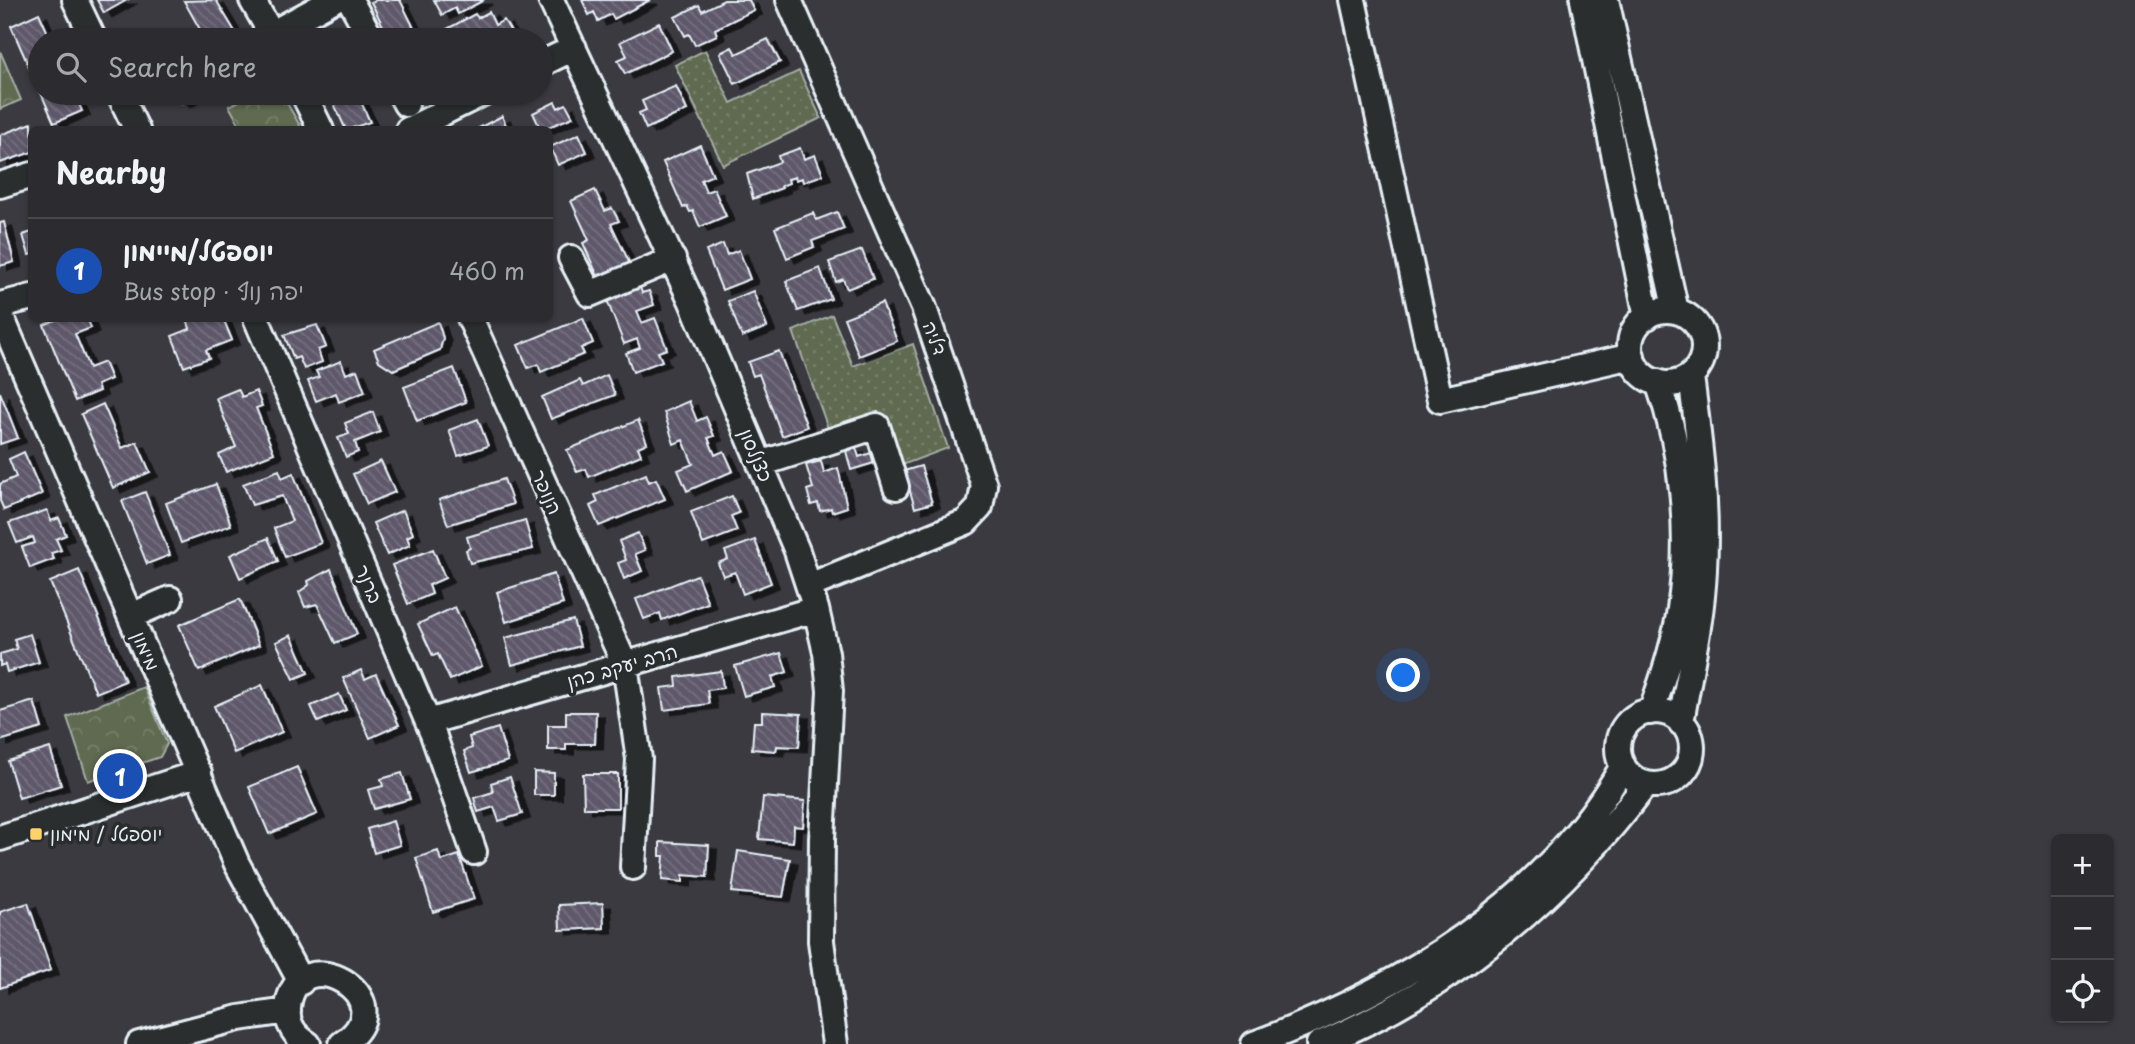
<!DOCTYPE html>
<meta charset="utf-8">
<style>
:root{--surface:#2c2c30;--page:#38383c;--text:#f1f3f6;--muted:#a6a7ab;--line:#48484c;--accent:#95b2f1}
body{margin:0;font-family:"Playpen Sans","Playpen Sans Hebrew",sans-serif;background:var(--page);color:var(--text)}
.controls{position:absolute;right:21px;bottom:21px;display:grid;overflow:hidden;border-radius:10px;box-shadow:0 2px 5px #0004}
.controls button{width:63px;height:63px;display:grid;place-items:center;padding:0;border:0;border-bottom:2px solid var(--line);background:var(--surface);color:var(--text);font:35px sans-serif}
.you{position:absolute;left:1404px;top:676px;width:24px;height:24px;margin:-18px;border:5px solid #fff;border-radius:50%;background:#1a73e8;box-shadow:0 0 0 10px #1a73e833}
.badge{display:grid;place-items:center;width:46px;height:46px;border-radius:50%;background:var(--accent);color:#fff;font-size:23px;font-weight:700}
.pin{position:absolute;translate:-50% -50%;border:4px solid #fff;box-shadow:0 2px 7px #0006}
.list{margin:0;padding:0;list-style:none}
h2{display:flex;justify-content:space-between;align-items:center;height:91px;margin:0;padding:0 28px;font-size:30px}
h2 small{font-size:23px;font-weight:400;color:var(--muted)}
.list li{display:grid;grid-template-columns:46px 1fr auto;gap:21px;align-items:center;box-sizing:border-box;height:105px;padding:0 28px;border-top:2px solid var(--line)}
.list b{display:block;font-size:26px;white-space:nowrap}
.list p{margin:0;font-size:23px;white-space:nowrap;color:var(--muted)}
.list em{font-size:23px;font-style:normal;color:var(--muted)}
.icon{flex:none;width:38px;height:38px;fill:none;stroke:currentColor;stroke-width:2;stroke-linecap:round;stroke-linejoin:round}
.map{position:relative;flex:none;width:2135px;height:1044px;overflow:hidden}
.search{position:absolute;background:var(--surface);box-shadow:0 2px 5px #0004;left:28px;top:28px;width:525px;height:77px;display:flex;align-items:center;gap:18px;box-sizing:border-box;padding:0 24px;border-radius:38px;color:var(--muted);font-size:26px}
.panel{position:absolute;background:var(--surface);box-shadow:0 2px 5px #0004;left:28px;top:126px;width:525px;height:196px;border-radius:10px}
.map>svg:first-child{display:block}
</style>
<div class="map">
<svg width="2135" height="1044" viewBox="0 0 2135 1044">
<defs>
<pattern id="grass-dots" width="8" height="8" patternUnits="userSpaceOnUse" patternTransform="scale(1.75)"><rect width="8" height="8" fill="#606a51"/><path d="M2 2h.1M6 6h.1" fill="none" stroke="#77806b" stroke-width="1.8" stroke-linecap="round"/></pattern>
<pattern id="park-crowns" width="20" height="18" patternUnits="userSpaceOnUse" patternTransform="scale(1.75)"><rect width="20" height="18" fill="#606a51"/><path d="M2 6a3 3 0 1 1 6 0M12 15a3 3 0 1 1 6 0" fill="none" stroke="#77806b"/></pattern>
<pattern id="building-back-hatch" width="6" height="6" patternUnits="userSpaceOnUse" patternTransform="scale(1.75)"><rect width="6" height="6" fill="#5e586a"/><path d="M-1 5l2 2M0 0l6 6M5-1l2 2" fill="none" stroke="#757080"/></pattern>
<filter id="shadow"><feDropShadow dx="8" dy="4.5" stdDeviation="0" flood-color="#0009"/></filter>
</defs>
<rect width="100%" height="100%" fill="#3a3a40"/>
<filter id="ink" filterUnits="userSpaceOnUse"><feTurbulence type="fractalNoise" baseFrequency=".0143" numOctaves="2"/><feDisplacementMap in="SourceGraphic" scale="14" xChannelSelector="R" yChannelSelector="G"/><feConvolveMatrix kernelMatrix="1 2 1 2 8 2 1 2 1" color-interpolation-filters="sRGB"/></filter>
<g filter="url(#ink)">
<!-- grass -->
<path fill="url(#grass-dots)" stroke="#a4aea4" stroke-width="2" d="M705,50L731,103L799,71L821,118L723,165L675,65Z
M832,315L853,366L913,344L948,448L894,468L877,415L829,431L793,331Z"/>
<!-- park -->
<path fill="url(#park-crowns)" stroke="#a4aea4" stroke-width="2" d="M0,51L21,100L0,109Z
M255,93H281L302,129H242L229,106Z
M144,687L167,744L160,757L88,781L67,717Z"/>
<!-- building -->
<path fill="url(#building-back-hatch)" stroke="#e8f1f8" stroke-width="2" filter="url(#shadow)" d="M97,0H127L104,13Z
M216,0L240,40H206L184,1Z
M376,0H400L420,40H390L371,2Z
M434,0H484L458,14L455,8L442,15Z
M582,0H650L614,19L611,14L598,21L594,12L589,15Z
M724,0H749L754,10L715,29L717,35L695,45L689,34L685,36L675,17L699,5L702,11Z
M489,12L495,25L504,20L514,37L507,40H449L452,39L447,29L475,14L478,18Z
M39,13L51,40H40V92L11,26Z
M659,23L672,51L625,74L618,60L627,56L620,42Z
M327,27L333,40H305L304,37Z
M768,39L780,62L735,84L720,53L732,47L736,54Z
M676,86L687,110L646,129L639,113L646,110L642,101Z
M41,93H74L82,111L54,123Z
M176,93H200L182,103Z
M329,93H357L370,122L346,130Z
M555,102L558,108L566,104L573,117L541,130L533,113Z
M502,116L508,130H475Z
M32,123V152L0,163V135Z
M579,134L587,152L558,165L550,147Z
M700,145L713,175L701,180L706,192L714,189L726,216L700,227L693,211L690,212L687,206L683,208L663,162Z
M800,148L804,159L815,155L823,175L803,182L802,178L796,180L795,177L788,179L789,183L781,186L782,188L753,199L747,174L780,162L778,156Z
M595,190L605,211L612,208L619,221L611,224L630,264L599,279L583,243L589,240L571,201Z
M837,212L844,229L812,241L814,247L787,258L775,228L813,213L816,220Z
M4,222L14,262L0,266V223Z
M32,232V254L29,255L23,235Z
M723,244L727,255L739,250L750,279L722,290L706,251Z
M862,250L873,279L847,289L843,279L836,282L829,262Z
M820,268L831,299L798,311L786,281Z
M640,287L642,293L649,291L654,305L637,311L642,323L655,318L667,349L658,352L662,361L633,372L626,353L640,348L637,339L624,344L607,300Z
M753,291L767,327L742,337L728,301Z
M882,303L897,341L859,356L844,318Z
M60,318H87L91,328L75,334L89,368L104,362L111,379L97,385L99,391L75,401L44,325Z
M187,318H223L232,340L206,350L209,358L184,367L172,336L190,329Z
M583,318L593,343L581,348L584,354L541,372L538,364L528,368L518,345Z
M438,322L443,338L440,350L393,370L379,361L374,349Z
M317,325L326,347L318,350L322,362L304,369L299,357L294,359L284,335Z
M779,351L807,427L782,436L759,374L753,376L748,362Z
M341,361L346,374L357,370L365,392L339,402L336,393L316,401L308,381L319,377L316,371Z
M454,368L466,402L417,421L404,387Z
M607,375L615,395L551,419L542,397L580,380L583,386Z
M238,389L242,397L256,391L262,406L256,408L274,453L226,472L219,455L236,447L216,398Z
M0,392L18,438L0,444Z
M689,401L697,421L706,417L714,436L708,438L715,455L724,451L733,471L687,491L678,470L693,464L683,440L674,444L664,412Z
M103,404L122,448L137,442L150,472L113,488L81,414Z
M373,412L380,432L355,442L358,452L346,457L338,438L349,434L345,423Z
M478,419L488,446L458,456L449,430Z
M638,420L647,443L638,447L641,455L589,477L586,469L577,472L567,450Z
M856,448L859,457L874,452L877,462L851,470L846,451Z
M24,452L42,494L4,510L0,501V484L16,477L9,459Z
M381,461L395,492L367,504L353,474Z
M821,461L824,473L838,468L847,507L832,512L831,508L820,511L818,503L811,505L807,490L813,488L806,465Z
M921,466L932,503L915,508L904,471Z
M279,470L282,478L293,473L321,543L285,557L274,528L292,521L282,496L252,505L243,484Z
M646,474L649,482L656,479L665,499L599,526L590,506L598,502L595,495Z
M504,479L513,504L448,525L439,500Z
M216,484L231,525L181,543L166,503Z
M145,492L170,555L147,564L122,501Z
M732,496L739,513L731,516L737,531L703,544L691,512Z
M47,510L51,521L59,518L66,535L56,539L61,550L51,553L54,559L30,568L22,547L35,543L33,537L17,543L9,523Z
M403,510L413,534L407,537L410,545L387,555L373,523Z
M525,520L533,549L470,563L466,550L470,548L467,537Z
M638,533L645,550L635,554L642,571L624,579L618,563L626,560L619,541Z
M268,538L278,561L240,578L230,555Z
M755,540L771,583L743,594L735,572L723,576L718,563L728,559L725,551Z
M433,549L445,578L429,585L432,594L408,604L392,565Z
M331,569L357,634L335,643L317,604L305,607L299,592L309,585L308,581Z
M79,570L125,681L96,693L50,582Z
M554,574L563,604L506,622L497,592Z
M697,575L708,603L662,620L660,613L644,619L636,599Z
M240,599L259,645L199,671L179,625Z
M455,607L482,666L450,680L438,654L433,656L418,624Z
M573,620L580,646L512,665L505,638Z
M30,634L39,662L7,672L5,664L0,666V654L17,649L14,639Z
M291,635L308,673L294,679L276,642Z
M781,653L787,672L772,677L775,687L744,696L735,666Z
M361,670L365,679L376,674L399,725L370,738L343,678Z
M721,671L723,688L707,690L709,704L664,710L661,688L677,686L676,677Z
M262,685L282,732L234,753L214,706Z
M339,694L346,710L318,722L311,706Z
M34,701L42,728L0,741V711Z
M566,712H596L595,744H566V750H548V725H566Z
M762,712L801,714L799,747L777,746L776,751L752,749L754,722H762Z
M498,728L508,761L471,772L464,751L472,748L469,737Z
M50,748L61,785L19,798L8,761Z
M297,767L317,814L269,834L249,787Z
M534,772L554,773V795H534Z
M402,773L410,799L374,809L368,790L383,786L381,779Z
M583,774H618V808H584Z
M510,777L522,814L499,821L494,807L478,812L474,798L493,792L491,783Z
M763,797L805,801L803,827L794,826L793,842L759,839Z
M393,821L400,845L374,853L367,829Z
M660,842L709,845L707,877L683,875V882L662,880L664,856H660Z
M438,851L441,861L459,855L474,899L433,912L416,858Z
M738,851L790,859L783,897L732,892Z
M28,903L51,970L0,988V912Z
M603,903L604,928L560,930L559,905Z"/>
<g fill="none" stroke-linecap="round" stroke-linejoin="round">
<!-- minor casing -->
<g stroke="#e8f1f8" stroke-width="30">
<path id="minor" d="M75,0L94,40
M252,0L275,40
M350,0L372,40
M551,0L692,302L797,551L816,609L826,653L830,691L822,839L821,941L835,1044
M789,0L924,308L984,485L980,507L966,522L809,586
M1353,0L1440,400L1632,356
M1583,0L1647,317
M1606,0L1676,311
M271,34L333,0
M541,64L574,48
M119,93L137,130
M303,93L321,130
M400,93L406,104
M408,130L483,93
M0,185L32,175
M571,258L590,294L673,259
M0,305L32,297
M1630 347a37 37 0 1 1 74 0a37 37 0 1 1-74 0Z
M0,314L237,864L301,982
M256,318L433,734L474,852
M470,318L625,665L639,759L633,867
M760,464L877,426L896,487
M131,616L170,599
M1618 748a37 37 0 1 1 74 0a37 37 0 1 1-74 0Z
M1651,712C1663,679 1675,643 1680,609C1691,534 1683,453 1658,382
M428,722L816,609
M1681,723C1689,672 1702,621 1704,569C1708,503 1699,440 1691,376
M0,838L199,773
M139,1044L239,1018L288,1011
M308,1044C295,1036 286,1023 288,1008C295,934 410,998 342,1044
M1254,1044C1398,990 1545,904 1623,766
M1319,1044C1452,990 1560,897 1646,784"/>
</g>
<!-- minor -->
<use href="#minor" stroke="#2a2d2e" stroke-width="24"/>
</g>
</g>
<!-- markers -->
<rect fill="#ffd166" stroke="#2a2d2e" stroke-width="2.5" x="29" y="827" width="14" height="14" rx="3.5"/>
<g text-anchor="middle" stroke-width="7" stroke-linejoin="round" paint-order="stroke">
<!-- street labels -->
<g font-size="19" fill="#e8f1f8" stroke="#2a2d2e">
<text transform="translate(935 338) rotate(69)" y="7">דליה</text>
<text transform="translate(756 455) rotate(67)" y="7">כצנלסון</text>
<text transform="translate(547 492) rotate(66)" y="7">הנופר</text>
<text transform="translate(369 584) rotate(67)" y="7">ברנר</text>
<text transform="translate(146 651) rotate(67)" y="7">מימון</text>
<text transform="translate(622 666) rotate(-16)" y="7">הרב יעקב כהן</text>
</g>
<!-- poi labels -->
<g font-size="19" fill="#e8f1f8" stroke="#2a2d2e" text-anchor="start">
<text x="50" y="841">יוספטל / מימון</text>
</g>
</g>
</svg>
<div class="controls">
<button>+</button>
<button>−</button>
<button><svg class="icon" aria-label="locate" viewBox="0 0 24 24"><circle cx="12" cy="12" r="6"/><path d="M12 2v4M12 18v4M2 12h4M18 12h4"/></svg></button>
</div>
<div class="you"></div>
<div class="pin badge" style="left:120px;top:776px;background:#1a4fb4">1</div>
<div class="search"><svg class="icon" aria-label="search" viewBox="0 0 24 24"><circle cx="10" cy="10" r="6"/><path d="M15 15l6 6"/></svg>Search here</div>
<section class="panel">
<h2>Nearby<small></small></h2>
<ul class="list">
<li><span class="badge" style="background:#1a4fb4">1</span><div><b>יוספטל/מיימון</b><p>Bus stop · יפה נוף</p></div><em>460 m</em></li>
</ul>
</section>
</div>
